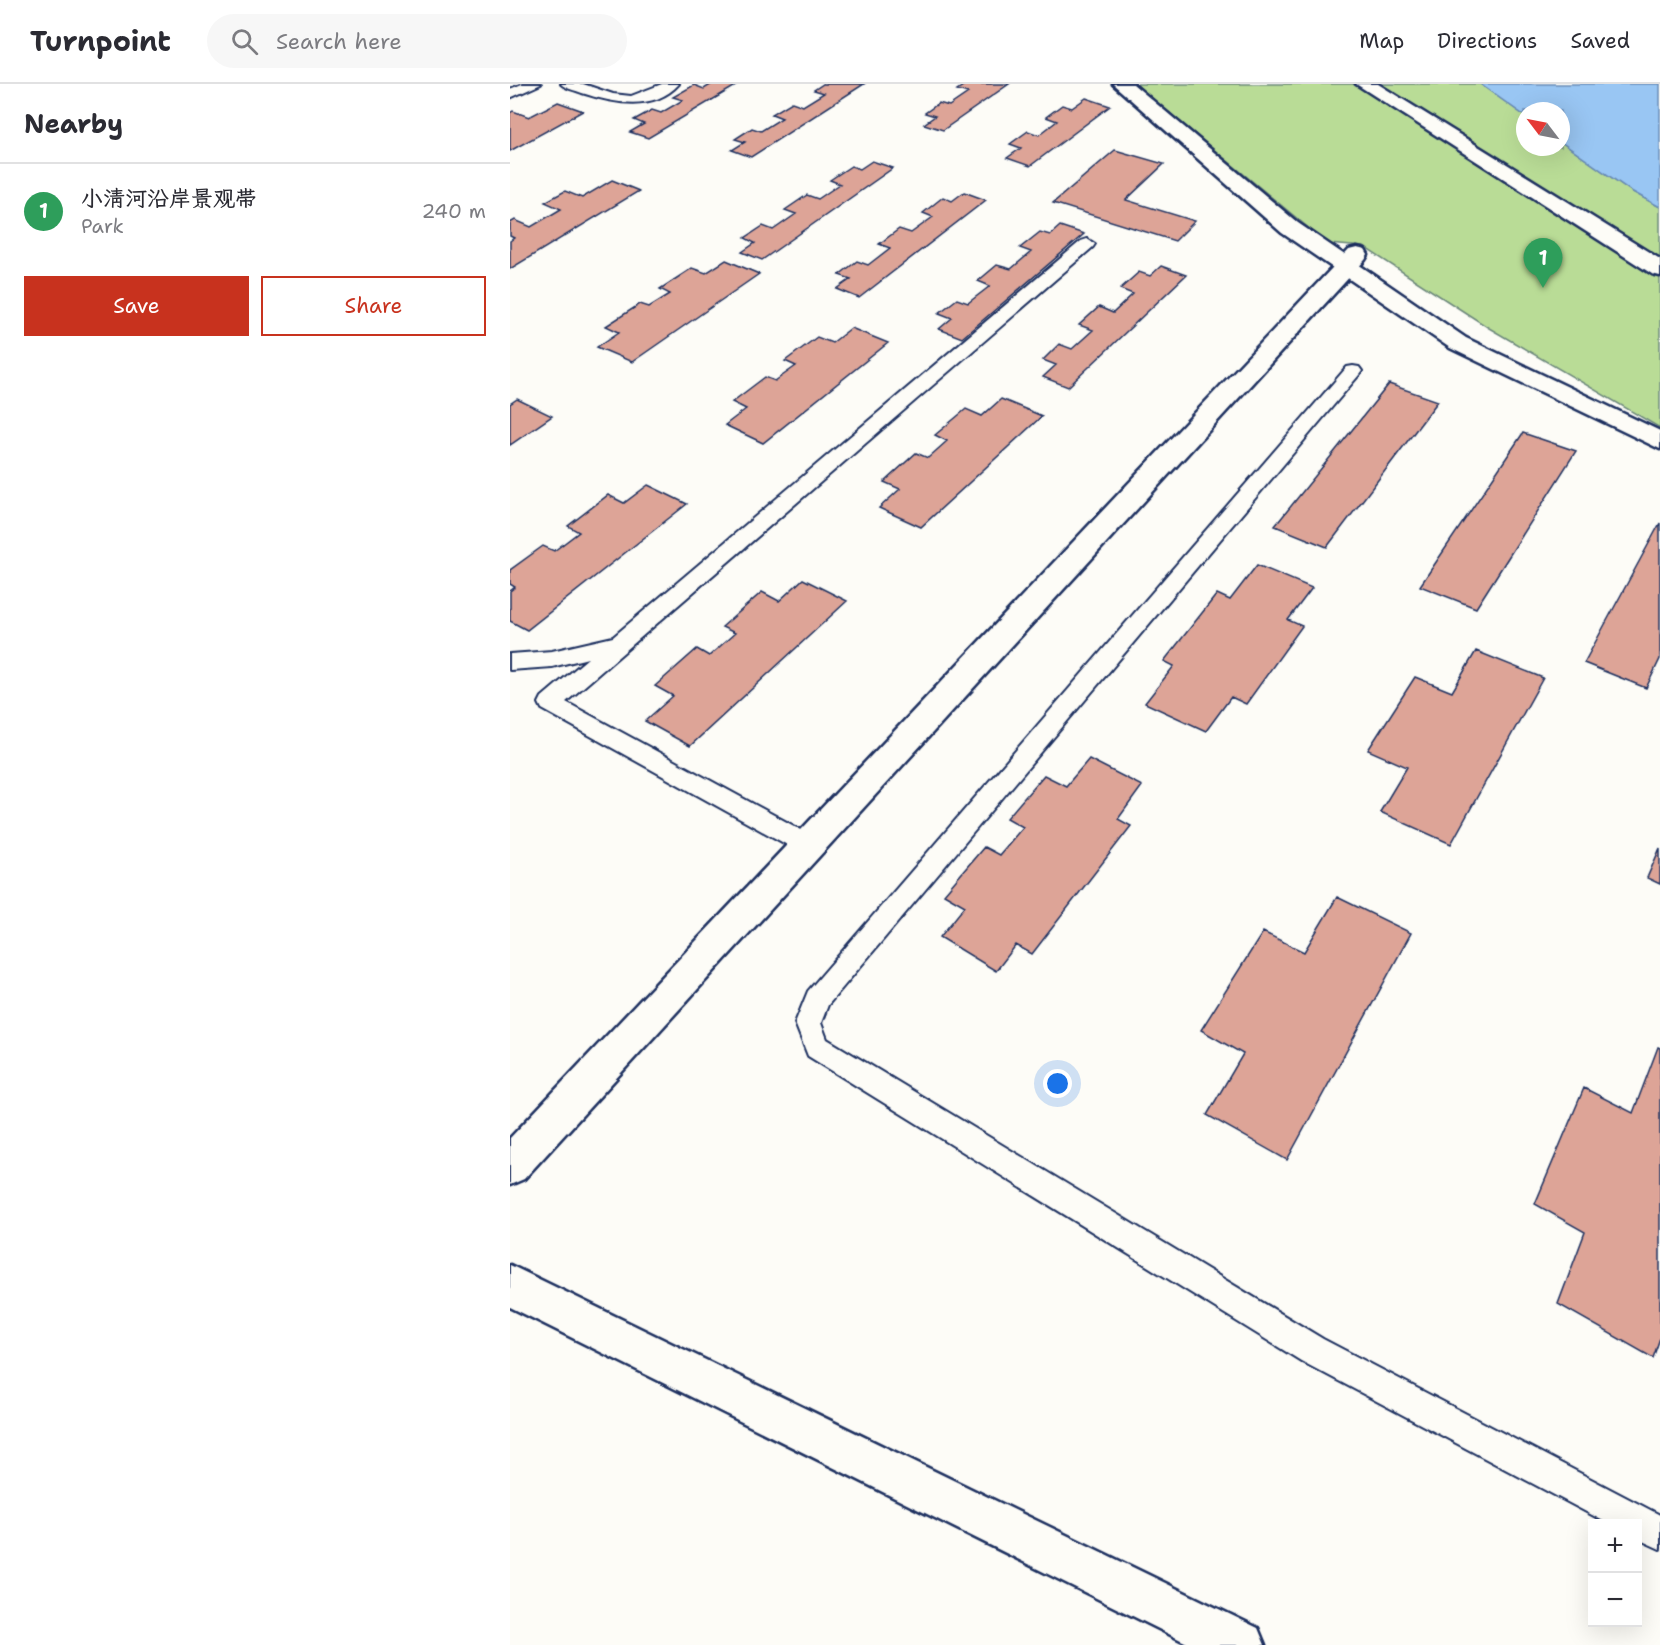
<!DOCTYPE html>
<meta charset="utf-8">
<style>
:root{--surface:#fff;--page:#f7f7f7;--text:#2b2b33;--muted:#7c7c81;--line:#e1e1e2;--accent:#c8321e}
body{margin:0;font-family:"Shantell Sans","LXGW WenKai TC",sans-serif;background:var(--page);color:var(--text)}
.controls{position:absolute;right:18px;bottom:18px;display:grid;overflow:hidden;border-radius:0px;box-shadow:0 6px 24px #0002}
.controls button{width:54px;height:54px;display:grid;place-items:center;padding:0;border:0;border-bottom:2px solid var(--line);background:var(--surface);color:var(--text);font:30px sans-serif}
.compass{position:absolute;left:1006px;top:18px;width:54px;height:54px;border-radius:50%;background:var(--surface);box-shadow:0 6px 24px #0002;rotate:302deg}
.you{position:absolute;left:548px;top:1000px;width:21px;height:21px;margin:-15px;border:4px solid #fff;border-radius:50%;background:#1a73e8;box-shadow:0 0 0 9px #1a73e833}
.badge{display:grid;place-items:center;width:39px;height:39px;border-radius:50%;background:var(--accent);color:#fff;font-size:20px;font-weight:700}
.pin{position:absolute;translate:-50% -50px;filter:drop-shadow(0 2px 3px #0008)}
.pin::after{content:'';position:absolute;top:32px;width:21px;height:18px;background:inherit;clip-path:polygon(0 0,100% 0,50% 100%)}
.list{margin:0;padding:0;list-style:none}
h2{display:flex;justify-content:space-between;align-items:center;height:78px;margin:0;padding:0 24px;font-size:26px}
h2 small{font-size:20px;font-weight:400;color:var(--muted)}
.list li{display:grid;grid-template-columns:39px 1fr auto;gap:18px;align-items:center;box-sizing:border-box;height:96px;padding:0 24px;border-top:2px solid var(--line)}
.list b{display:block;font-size:22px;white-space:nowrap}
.list p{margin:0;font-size:20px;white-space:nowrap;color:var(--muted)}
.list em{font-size:20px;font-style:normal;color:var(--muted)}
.actions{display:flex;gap:12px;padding:18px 24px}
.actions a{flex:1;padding:14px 0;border:2px solid var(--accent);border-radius:0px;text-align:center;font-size:21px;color:var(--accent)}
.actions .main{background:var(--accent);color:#fff}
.icon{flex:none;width:33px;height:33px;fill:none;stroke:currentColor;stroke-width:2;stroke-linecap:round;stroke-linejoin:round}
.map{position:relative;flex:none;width:1150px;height:1561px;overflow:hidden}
header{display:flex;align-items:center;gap:36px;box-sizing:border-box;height:84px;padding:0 30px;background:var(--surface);border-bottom:2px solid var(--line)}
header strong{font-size:28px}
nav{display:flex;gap:33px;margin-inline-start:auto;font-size:21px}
.search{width:420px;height:54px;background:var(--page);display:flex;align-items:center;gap:15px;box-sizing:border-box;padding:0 21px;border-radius:33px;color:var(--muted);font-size:22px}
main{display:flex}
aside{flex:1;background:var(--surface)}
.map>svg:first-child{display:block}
</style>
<header>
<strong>Turnpoint</strong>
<div class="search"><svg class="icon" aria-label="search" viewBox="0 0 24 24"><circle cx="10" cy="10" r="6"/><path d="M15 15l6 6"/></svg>Search here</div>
<nav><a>Map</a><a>Directions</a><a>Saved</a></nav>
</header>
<main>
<aside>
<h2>Nearby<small></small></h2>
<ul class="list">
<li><span class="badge" style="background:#2e9e5b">1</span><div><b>小清河沿岸景观带</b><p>Park</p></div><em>240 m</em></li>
</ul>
<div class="actions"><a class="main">Save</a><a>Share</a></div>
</aside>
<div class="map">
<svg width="1150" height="1561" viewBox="0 0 1150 1561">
<rect width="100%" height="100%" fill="#fdfcf7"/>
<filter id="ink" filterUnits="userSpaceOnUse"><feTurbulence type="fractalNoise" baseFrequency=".0167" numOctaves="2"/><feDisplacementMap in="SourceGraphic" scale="12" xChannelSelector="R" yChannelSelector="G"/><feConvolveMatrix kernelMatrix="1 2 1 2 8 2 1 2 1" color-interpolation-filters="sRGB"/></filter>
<g filter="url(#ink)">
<!-- green -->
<path fill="#b9dc96" stroke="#6a867a" stroke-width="1.5" d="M625,0H970L1015,32V63H1051V58L1121,107L1150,123V344L979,244L854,163L818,160Z"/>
<!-- water -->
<path fill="#99c6f3" stroke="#678ab7" stroke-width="1.5" d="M970,0H1150V123L1121,107L1051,58V27H1015V32Z"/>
<!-- building -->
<path fill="#dda497" stroke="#1b2f5e" stroke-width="1.5" d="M202,0H229L138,54L120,48L134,40L124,36L142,26L151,29L173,16L163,13L184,1L194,5Z
M313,0H354L241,73L222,66L235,58L225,55L242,44L251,47L272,34L262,30L282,18L293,22L314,9L304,6Z
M456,0H499L433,46L414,40L425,32L415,29L429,19L439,22L458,9L447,6Z
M576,14L600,22L520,82L497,74L511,64L500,60L518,47L529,51L547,37L536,33L552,21L562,24Z
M48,18L73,27L0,67V29L3,27L19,33Z
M605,66L654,80L616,116L685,137L665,157L543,119Z
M362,77L383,84L252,176L232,168L245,159L235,154L253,142L263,146L286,130L275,126L297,111L308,115L330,100L320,96L341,82L350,85Z
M102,96L129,107L0,185V157L4,154L0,152V139L5,136L21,143L51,125L35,118L55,107L72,114Z
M454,108L476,116L349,214L327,205L341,195L329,191L347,177L358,181L380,164L369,160L389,145L401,149L423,133L413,129L433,113L442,117Z
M550,142L574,150L452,254L429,245L442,234L429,229L447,215L458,219L480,202L468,197L487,181L501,185L521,168L510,164L530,148L540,151Z
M216,176L249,190L122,278L87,263L109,248L96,242L130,220L139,223L160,210L150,205L182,184L196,189Z
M651,182L676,191L558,303L533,293L546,281L533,276L549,260L562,265L583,246L569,241L589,223L603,229L623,210L610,205L629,188L640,192Z
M341,244L378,259L253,359L215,341L236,325L222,318L255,293L265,297L286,282L275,277L307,253L322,259Z
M879,300L928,317L817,463L765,442Z
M7,315L42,332L0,361V320Z
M491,315L532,332L411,443L369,424L390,405L374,398L406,369L418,374L437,357L425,351L456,325L472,332Z
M1013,349L1066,367L966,524L910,502Z
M138,401L177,420L17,546L0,537V507L5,503L0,500V486L33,462L44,467L69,448L58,442L98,411L114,419Z
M1150,439V575L1136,604L1074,579Z
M747,481L802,504L778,536L792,542L736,620L721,613L696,647L635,619L664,582L654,577L707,510L720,516Z
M293,495L337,517L180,662L135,637L163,612L145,602L187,565L199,572L225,549L212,543L252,508L269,517Z
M966,567L1033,594L941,760L870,728L897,683L858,666L905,593L942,608Z
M579,675L632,702L608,735L621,742L522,870L506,861L486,887L430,853L455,822L434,810L474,763L489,771L513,743L497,734L534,691L556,702Z
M1150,764V800L1137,794Z
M827,813L901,849L777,1076L697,1031L733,970L691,946L753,848L794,868Z
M1148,963L1150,964V1254L1143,1274L1048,1220L1075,1148L1025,1120L1074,1004L1123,1029Z"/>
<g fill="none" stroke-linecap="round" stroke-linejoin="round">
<!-- service casing -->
<g stroke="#1b2f5e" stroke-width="4">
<path id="service" d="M12,0H31L0,14V5Z
M51,0H73L103,10L121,12L152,0H169C144,28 103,19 72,9C65,6 56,5 51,0Z
M577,155L585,160L583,163L56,618L306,754L310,761L306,768L298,771L290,768L32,625L29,619L32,613L78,574L42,583L0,586V570L42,567L103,553L571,157Z
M843,282L849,283L852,287L849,291L318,921L311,939L317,955L813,1255L1150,1431V1465L1128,1455V1440H1099L791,1277L298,972L285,939L298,907L837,283Z"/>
</g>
<!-- minor casing -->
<g stroke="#1b2f5e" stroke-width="5">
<path id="minor" d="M846,0H868L1150,175V192L1142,190Z
M847,164L855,166L858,171L855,176L14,1095L0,1101V1054L839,166Z
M0,1181L748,1544L755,1561H681L0,1223Z"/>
</g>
<!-- secondary casing -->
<g stroke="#1b2f5e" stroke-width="5">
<path id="secondary" d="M603,0H623L788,139L956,254L1150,347V365L940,264L772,149Z"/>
</g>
<!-- service -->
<use href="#service" fill="#fdfcf7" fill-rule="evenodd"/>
<!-- minor -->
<use href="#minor" fill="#fdfcf7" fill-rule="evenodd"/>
<!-- secondary -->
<use href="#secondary" fill="#fdfcf7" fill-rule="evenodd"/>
</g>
</g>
</svg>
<div class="controls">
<button>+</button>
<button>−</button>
</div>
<svg class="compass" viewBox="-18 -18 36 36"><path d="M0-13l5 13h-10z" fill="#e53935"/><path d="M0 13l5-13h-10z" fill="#7c7c81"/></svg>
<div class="you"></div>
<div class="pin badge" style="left:1033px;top:204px;background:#2e9e5b">1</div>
</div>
</main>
